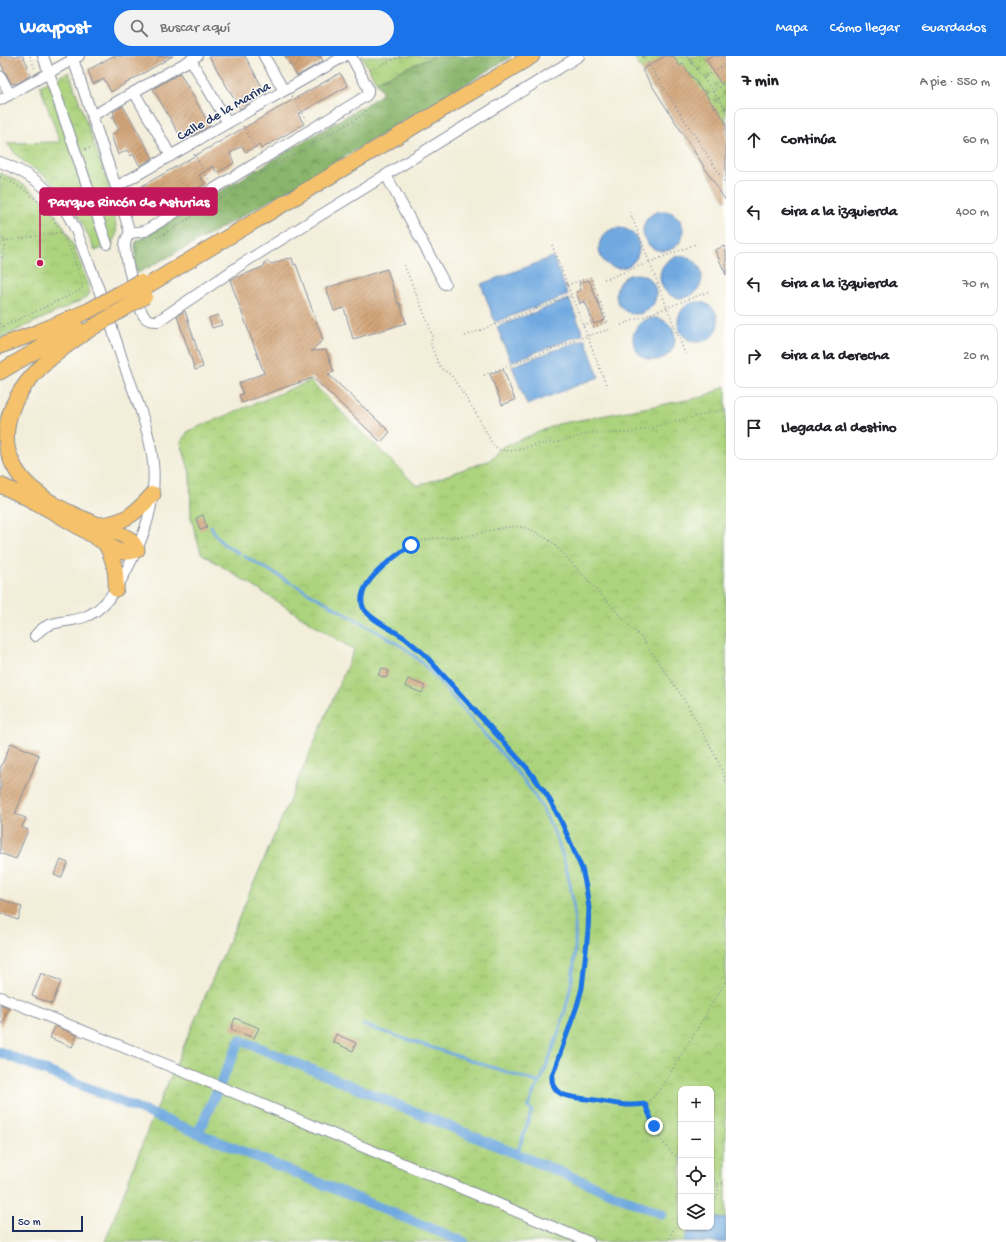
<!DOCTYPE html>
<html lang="es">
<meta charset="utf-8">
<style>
:root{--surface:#fff;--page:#f2f2f2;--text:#202124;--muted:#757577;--line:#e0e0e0;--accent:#1a73e8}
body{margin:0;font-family:"Gochi Hand",sans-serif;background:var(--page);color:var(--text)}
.controls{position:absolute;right:12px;bottom:12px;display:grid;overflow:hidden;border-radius:8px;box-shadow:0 1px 3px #0004}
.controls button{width:36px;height:36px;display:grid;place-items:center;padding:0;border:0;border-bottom:1px solid var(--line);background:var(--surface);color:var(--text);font:20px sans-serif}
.scale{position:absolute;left:12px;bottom:10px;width:71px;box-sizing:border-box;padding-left:4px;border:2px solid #1b2f5e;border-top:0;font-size:11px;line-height:14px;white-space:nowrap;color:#1b2f5e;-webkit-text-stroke:3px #fdfcf7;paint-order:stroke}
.stop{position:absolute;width:12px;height:12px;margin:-9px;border:3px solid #1a73e8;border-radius:50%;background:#fff}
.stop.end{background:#1a73e8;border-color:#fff;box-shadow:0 1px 4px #0008}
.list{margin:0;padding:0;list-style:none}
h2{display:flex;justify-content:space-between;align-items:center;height:52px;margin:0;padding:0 16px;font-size:17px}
h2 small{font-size:13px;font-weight:400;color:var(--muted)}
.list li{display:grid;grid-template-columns:26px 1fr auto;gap:12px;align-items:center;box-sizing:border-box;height:64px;margin:0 8px 8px;padding:0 8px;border:1px solid var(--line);border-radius:8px}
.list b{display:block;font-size:15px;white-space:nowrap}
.list em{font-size:13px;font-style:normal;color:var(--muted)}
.icon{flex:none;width:22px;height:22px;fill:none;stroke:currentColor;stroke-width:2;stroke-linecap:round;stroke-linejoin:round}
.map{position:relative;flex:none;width:726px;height:1186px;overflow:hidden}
header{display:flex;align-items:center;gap:24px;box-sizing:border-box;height:56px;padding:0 20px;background:var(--accent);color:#fff}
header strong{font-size:19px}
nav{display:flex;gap:22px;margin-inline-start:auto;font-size:14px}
.search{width:280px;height:36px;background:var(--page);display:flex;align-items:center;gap:10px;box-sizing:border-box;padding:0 14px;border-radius:22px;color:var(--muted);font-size:15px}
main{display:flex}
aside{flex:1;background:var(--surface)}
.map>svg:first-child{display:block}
</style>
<header>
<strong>Waypost</strong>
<div class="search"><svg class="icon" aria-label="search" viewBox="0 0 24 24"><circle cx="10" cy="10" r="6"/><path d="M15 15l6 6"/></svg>Buscar aquí</div>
<nav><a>Mapa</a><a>Cómo llegar</a><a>Guardados</a></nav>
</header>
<main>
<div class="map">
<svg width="726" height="1186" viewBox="0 0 726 1186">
<defs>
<pattern id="forest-crowns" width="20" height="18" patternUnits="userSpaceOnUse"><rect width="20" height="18" fill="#89b56c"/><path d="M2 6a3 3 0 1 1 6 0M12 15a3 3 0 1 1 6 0" fill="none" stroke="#6f945c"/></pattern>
<pattern id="cemetery-stones" width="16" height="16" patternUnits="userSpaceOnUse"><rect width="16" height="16" fill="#acd37d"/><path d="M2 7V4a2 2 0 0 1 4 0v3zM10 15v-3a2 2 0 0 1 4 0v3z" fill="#93b56e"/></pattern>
<pattern id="park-crowns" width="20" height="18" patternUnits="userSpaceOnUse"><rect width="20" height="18" fill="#acd37d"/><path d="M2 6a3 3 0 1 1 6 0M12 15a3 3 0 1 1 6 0" fill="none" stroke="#93b56e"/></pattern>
<pattern id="building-hatch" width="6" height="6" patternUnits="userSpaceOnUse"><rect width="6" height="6" fill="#d2a579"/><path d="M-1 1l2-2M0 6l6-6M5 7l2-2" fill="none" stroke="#aa8766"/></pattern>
</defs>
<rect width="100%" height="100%" fill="#fdfcf7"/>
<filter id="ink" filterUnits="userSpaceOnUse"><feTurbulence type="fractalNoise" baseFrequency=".025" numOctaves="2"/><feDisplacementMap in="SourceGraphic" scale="8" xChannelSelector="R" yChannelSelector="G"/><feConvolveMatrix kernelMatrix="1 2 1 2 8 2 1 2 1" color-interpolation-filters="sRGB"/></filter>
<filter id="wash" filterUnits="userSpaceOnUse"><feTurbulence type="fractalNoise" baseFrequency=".012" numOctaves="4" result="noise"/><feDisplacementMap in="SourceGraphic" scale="16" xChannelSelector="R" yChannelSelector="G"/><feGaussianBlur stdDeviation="0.9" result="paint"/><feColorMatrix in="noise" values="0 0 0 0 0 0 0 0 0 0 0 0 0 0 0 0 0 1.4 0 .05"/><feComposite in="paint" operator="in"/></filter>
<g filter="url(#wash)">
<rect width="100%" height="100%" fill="#f3eeda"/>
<!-- forest -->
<path fill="url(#forest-crowns)" stroke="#527265" d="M434,0H513C388,74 265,151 136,218L134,205L136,198L135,189L136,186L380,40L382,35L376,25Z"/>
<!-- cemetery -->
<path fill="url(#cemetery-stones)" stroke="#64816e" d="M633,0H726V145Z"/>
<!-- park -->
<path fill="url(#park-crowns)" stroke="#64816e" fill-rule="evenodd" d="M361,0H434L376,25Z
M69,16L110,134L117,177L113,185H112L113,188L95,195C83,166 70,141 46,121C38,115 30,111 23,105C16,100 12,93 7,87L60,86L40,30Z
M0,117C56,138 73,183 90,236L88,240L78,246L0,282Z
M310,325L417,430L490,404L502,391L558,368L703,341L726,330V1186H105L148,1073L354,594L201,497L191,462L190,417L181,387L188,375ZM681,1033H711V1171H681Z"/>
<!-- water -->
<path fill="#70a9e0" stroke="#466c9f" d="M643 175a20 20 0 1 1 40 0a20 20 0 1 1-40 0Z
M599 192a20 20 0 1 1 40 0a20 20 0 1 1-40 0Z
M660 221a21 21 0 1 1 42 0a21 21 0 1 1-42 0Z
M553,201L568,239L495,266L481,228Z
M616 238a20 20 0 1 1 40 0a20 20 0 1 1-40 0Z
M569,243L583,278L511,306L497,271Z
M678 266a20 20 0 1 1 40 0a20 20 0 1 1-40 0Z
M633 283a21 21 0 1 1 42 0a21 21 0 1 1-42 0Z
M585,283L599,321L527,349L512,310Z
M711,1161L726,1163V1186H684L689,1171H711Z"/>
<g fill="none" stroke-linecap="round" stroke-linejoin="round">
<!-- stream -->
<path stroke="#70a9e0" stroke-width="3" d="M211,470C218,486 224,489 239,497
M244,500L390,583L406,593L420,605L430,615C449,637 468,659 487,681C501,697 516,713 528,730C570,789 585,867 569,938C563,968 551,998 540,1027L534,1035L528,1052L532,1054L517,1098
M363,969L540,1027"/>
<!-- canal -->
<path stroke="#70a9e0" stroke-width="10" d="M0,996L464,1186
M198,1077L240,984L662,1158"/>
</g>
<g id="blocks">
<!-- building -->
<path fill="url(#building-hatch)" d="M0,0H23L28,10L27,11L30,17V20L16,28L11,27L0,6Z
M113,0H173L111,36L104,23L93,28L88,14Z
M209,0H245L266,38L240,53Z
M285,0H320L323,5L297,20Z
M664,0H673L680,10L683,8L692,22L693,21L702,35L703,34L715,52L716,51L726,67V145L642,14Z
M710,0H726V25L721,28L706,3Z
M180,17L210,70L183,85L153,33Z
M340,17L348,30L298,58L304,68L261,93L259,89L246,96L242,90L230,97L234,107L217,117L213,110L199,119L205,128L176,146L168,133L149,143L142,130Z
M123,50L153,102L140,110L133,98L131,100L127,94L118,99L111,79L119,74L112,61L115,60L113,56Z
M724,190L726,196V219L715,194Z
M288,202L289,203L292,202L294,209L296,208L323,284L311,295L326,294L334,316L328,318L390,376L381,386L313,322L280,333L242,347L239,339L243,338L239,327L264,317L230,224L263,211L266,205L272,208Z
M387,213L398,248L400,247L406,267L353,283L344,252L334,255L326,232Z
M589,224L605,264L594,268L585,245L580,247L576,236L581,234L579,227Z
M185,255L203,311L195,314L177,260Z
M218,259L222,269L212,272L209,262Z
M503,313L515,344L502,349L490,318Z
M203,459L207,472L200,474L196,462Z
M382,612L389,615L386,622L378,619Z
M408,623L425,630L422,637L405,630Z
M11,687L39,699L15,758L26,762L22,771L28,774L16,803L0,797V713Z
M61,804L68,807L61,822L54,819Z
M0,843L22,851L18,864L0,857Z
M41,917L61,925L52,948L32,940Z
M0,948L9,952L0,972Z
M235,962L259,972L254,982L231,973Z
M55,970L77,979L72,991L50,982Z
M336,978L356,987L353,995L333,986Z"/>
</g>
</g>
<g filter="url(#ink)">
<use href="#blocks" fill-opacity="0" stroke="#878e9c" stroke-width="1"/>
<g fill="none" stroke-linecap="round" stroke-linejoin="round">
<!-- minor casing -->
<g stroke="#878e9c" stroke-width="12">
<path id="minor" d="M43,0L107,188
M72,0L116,131L130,177
M264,0L284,35
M191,4L228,67
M0,20L10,38
M134,36L171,100
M0,44L79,0
M92,60L197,0
M0,106C24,115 45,128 61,149C73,164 79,182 86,200C100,234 111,268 122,303C133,335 150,373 153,407C156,436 149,468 136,495C126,516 111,549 89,559C69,569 49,561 35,580
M386,119L445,228
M116,131L343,1
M130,177C127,181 125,184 125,189C125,201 137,250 144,260C147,265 153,265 158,265L245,206L290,178L579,0
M130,177L145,175L366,40L368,37V32L351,0
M0,941L204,1024L589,1186"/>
</g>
<!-- highway casing -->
<g stroke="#878e9c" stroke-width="17">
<path id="highway" d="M142,233L203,196L532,0
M0,290L36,277L90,254
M0,316L76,271
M0,429C41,447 78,470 116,494C124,497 129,497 137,494L133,487L128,482C116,475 102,471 89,465C70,458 50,448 34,434C20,423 11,408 7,391C0,334 54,297 95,270
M99,469C125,467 136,457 153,438
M105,487C114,502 117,516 116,533"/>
</g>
<!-- path -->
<path stroke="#878e9c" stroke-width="1.5" stroke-dasharray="1 3" stroke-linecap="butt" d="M30,0L35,13
M161,0L165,7
M643,0L726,128
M687,0L726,53
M692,8L706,0
M370,14L401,0
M703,22L726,8
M712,36L726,27
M292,40L307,64
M719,42L726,39
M243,70L257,94
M85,93L93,92
M194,98L209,124
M0,121C49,141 69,182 83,230L81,234L0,272
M630,156L684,295L686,298
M0,179C7,187 7,196 0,204
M153,183L161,180L253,122L358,62L365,56L367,52
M4,185L62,176
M552,189L607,331
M404,209L429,269L432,279L431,288L434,297L439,309L442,313L451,319L476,357L493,389L500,394L510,395L519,394L535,389L558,386L575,382L588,377H628L726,353
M604,223L609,222L696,188
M567,229L591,221L608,266L593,271L584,246L576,249
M0,267L2,271
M621,269L710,235
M583,270L591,266
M465,280L571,240
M484,319L587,280L611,273
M726,725L719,707L697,666L680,637L643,584L553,487C543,480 533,473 521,471C503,469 484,477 467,480C451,482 434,481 418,486C401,492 353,530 363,552C368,562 395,575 405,582C412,587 418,593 424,598L527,712L547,739L561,765L582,813L586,831L589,852L588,875L582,932L577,950L552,1020C551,1028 553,1033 560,1038C571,1043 583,1042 594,1044C610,1046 626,1053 643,1048C650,1046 655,1039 660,1034L726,925
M645,1048C653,1070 661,1091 681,1104
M711,1120C720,1128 721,1140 711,1148
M718,1128L726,1127
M668,1186L673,1174L681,1162"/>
<!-- minor -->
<use href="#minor" stroke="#fff" stroke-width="10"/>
<!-- highway -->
<use href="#highway" stroke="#f5c16b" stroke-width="15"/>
<!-- highway-bridge casing -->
<g stroke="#878e9c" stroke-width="17" stroke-linecap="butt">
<path id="highway-bridge" d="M90,254L140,226
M95,270L145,240"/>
</g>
<!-- highway-bridge -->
<use href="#highway-bridge" stroke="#f5c16b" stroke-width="15"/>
</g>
</g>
<g fill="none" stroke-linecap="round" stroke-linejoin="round" filter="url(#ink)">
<!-- route -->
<path stroke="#1a73e8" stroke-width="5" d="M411,489C395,500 354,528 363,551C367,562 395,575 405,582C411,587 418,593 424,598L527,712L547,739L561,765L582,813L586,831L589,852L588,875L582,932L577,950L552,1020C550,1044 578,1041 595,1044C614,1047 624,1051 645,1048L654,1070"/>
</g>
<g text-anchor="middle" stroke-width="3" stroke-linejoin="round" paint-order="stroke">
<!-- street labels -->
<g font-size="14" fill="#1b2f5e" stroke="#fdfcf7">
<text transform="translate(223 54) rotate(-30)" y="5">Calle de la Marina</text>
</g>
</g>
<!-- callouts -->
<path fill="none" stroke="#c2185b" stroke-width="1.5" d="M40 207L40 145"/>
<circle fill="#c2185b" stroke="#fdfcf7" stroke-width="1.5" cx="40" cy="207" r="4"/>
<rect fill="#c2185b" stroke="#c2185b" stroke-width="1.5" x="40" y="132" width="177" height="27" rx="4"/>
<g font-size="15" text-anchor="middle" font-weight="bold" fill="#fff">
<text x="129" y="150">Parque Rincón de Asturias</text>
</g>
</svg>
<div class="controls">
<button>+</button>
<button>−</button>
<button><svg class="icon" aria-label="locate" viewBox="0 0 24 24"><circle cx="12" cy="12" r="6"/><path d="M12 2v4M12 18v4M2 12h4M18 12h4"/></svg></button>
<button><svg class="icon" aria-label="layers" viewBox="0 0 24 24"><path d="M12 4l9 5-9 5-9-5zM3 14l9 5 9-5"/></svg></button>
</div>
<div class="scale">50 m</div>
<div class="stop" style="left:411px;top:489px"></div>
<div class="stop end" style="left:654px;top:1070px"></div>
</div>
<aside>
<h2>7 min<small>A pie · 550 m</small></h2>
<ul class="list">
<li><svg class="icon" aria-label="ahead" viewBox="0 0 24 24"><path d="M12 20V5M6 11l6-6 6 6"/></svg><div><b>Continúa</b></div><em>60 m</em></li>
<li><svg class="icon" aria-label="left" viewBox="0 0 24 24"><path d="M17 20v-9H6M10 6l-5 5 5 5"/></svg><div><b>Gira a la izquierda</b></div><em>400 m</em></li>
<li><svg class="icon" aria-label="left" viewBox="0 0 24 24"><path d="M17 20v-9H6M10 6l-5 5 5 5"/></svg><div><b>Gira a la izquierda</b></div><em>70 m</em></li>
<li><svg class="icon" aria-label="right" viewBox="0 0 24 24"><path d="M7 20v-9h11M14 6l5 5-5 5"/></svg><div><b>Gira a la derecha</b></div><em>20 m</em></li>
<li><svg class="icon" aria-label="arrive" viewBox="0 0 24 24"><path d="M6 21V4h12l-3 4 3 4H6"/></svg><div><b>Llegada al destino</b></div></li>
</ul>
</aside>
</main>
